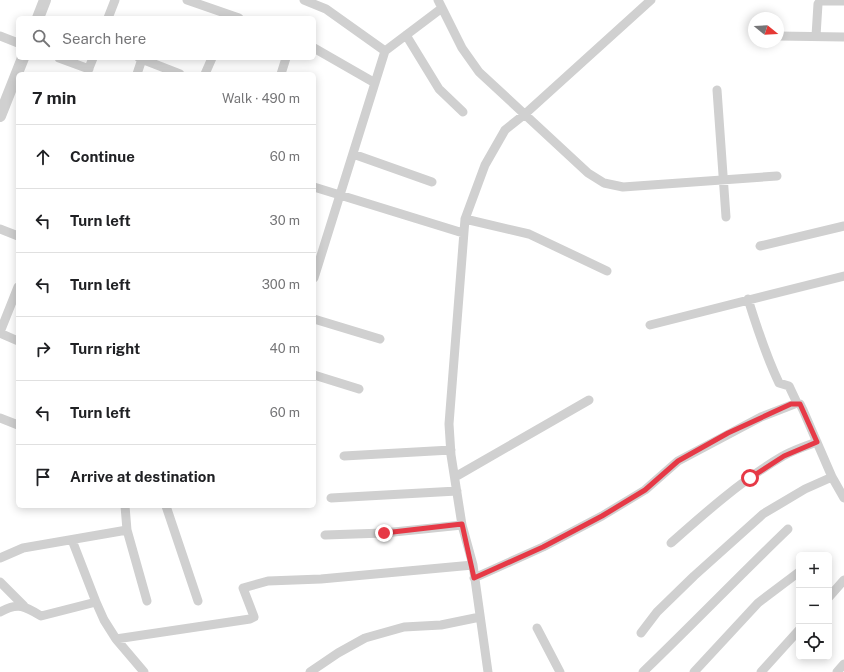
<!DOCTYPE html>
<meta charset="utf-8">
<style>
:root{--surface:#fff;--page:#f6f6f6;--text:#202124;--muted:#757577;--line:#e0e0e0}
body{margin:0;font-family:"Public Sans",sans-serif;background:var(--page);color:var(--text)}
.controls{position:absolute;right:12px;bottom:12px;display:grid;overflow:hidden;border-radius:6px;box-shadow:0 2px 10px #0003}
.controls button{width:36px;height:36px;display:grid;place-items:center;padding:0;border:0;border-bottom:1px solid var(--line);background:var(--surface);color:var(--text);font:20px sans-serif}
.compass{position:absolute;left:748px;top:12px;width:36px;height:36px;border-radius:50%;background:var(--surface);box-shadow:0 2px 10px #0003;rotate:108deg}
.stop{position:absolute;width:12px;height:12px;margin:-9px;border:3px solid #e63946;border-radius:50%;background:#fff}
.stop.end{background:#e63946;border-color:#fff;box-shadow:0 1px 4px #0008}
.list{margin:0;padding:0;list-style:none}
h2{display:flex;justify-content:space-between;align-items:center;height:52px;margin:0;padding:0 16px;font-size:17px}
h2 small{font-size:13px;font-weight:400;color:var(--muted)}
.list li{display:grid;grid-template-columns:26px 1fr auto;gap:12px;align-items:center;box-sizing:border-box;height:64px;padding:0 16px;border-top:1px solid var(--line)}
.list b{display:block;font-size:15px;white-space:nowrap}
.list em{font-size:13px;font-style:normal;color:var(--muted)}
.icon{flex:none;width:22px;height:22px;fill:none;stroke:currentColor;stroke-width:2;stroke-linecap:round;stroke-linejoin:round}
.map{position:relative;flex:none;width:844px;height:672px;overflow:hidden}
.search{position:absolute;background:var(--surface);box-shadow:0 2px 10px #0003;left:16px;top:16px;width:300px;height:44px;display:flex;align-items:center;gap:10px;box-sizing:border-box;padding:0 14px;border-radius:6px;color:var(--muted);font-size:15px}
.panel{position:absolute;background:var(--surface);box-shadow:0 2px 10px #0003;left:16px;top:72px;width:300px;height:436px;border-radius:6px}
.map>svg:first-child{display:block}
</style>
<div class="map">
<svg width="844" height="672" viewBox="0 0 844 672">
<rect width="100%" height="100%" fill="#fff"/>
<g fill="none" stroke-linecap="round" stroke-linejoin="round">
<!-- minor -->
<path stroke="#d0d0d0" stroke-width="9" d="M187,0L239,18
M304,0L326,9L385,51
M438,0L462,48L479,72L588,173L604,183L623,187L777,176
M108,18L115,0
M406,35L439,89L463,112
M0,36L18,43
M778,36L844,37
M816,36L818,4L820,1H844
M314,48L375,83
M59,58L89,69
M139,58L180,74
M87,73L93,58
M137,74L142,59
M205,74L212,58
M281,74L286,58
M717,90L726,217
M353,154L432,182
M314,187L463,233
M465,219L529,234L607,271
M0,229L18,236
M760,246L844,226
M314,278L385,51L442,8
M748,299C757,328 766,356 779,383L789,386L797,403
M314,319L380,339
M650,325L844,276
M0,332L18,287
M0,333L18,341
M314,375L359,389
M0,418L18,425
M344,456L451,450
M455,477L589,400
M331,498L457,491
M125,506L127,530L147,601
M166,506L198,601
M325,535L384,533L462,525
M72,540L96,602
M671,543C706,512 742,480 783,456C794,450 806,446 817,442
M0,558L23,548L127,530
M474,578L543,547L602,516L645,490L678,461L761,417L797,403L800,404L803,410L832,477L844,498
M0,582L24,606
M829,597L844,580
M0,612C18,602 25,606 41,616L96,602L104,620L116,639L250,619L254,617L253,614L243,588L268,581L321,579L473,565
M537,628L560,672
M641,633L657,612L694,576L763,514L805,489L832,477
M116,639L144,672
M310,672L338,653L365,638L404,627L441,625L480,617
M488,672L473,565L462,525L451,455L449,424L465,219L485,165L505,130L525,114L651,0
M643,672C692,625 739,576 788,529
M694,672L758,603L799,572
M761,672L799,630
M837,672L844,664"/>
<!-- tertiary -->
<path stroke="#d0d0d0" stroke-width="12" d="M38,18L45,0
M0,116L23,58"/>
</g>
<g fill="none" stroke-linecap="round" stroke-linejoin="round">
<!-- route -->
<path stroke="#e63946" stroke-width="5" d="M384,533L462,524L474,578L543,547L602,516L645,490L678,461L728,433L791,404H800L817,442L784,456L750,478"/>
</g>
</svg>
<div class="controls">
<button>+</button>
<button>−</button>
<button><svg class="icon" aria-label="locate" viewBox="0 0 24 24"><circle cx="12" cy="12" r="6"/><path d="M12 2v4M12 18v4M2 12h4M18 12h4"/></svg></button>
</div>
<svg class="compass" viewBox="-18 -18 36 36"><path d="M0-13l5 13h-10z" fill="#e53935"/><path d="M0 13l5-13h-10z" fill="#757577"/></svg>
<div class="stop" style="left:750px;top:478px"></div>
<div class="stop end" style="left:384px;top:533px"></div>
<div class="search"><svg class="icon" aria-label="search" viewBox="0 0 24 24"><circle cx="10" cy="10" r="6"/><path d="M15 15l6 6"/></svg>Search here</div>
<section class="panel">
<h2>7 min<small>Walk · 490 m</small></h2>
<ul class="list">
<li><svg class="icon" aria-label="ahead" viewBox="0 0 24 24"><path d="M12 20V5M6 11l6-6 6 6"/></svg><div><b>Continue</b></div><em>60 m</em></li>
<li><svg class="icon" aria-label="left" viewBox="0 0 24 24"><path d="M17 20v-9H6M10 6l-5 5 5 5"/></svg><div><b>Turn left</b></div><em>30 m</em></li>
<li><svg class="icon" aria-label="left" viewBox="0 0 24 24"><path d="M17 20v-9H6M10 6l-5 5 5 5"/></svg><div><b>Turn left</b></div><em>300 m</em></li>
<li><svg class="icon" aria-label="right" viewBox="0 0 24 24"><path d="M7 20v-9h11M14 6l5 5-5 5"/></svg><div><b>Turn right</b></div><em>40 m</em></li>
<li><svg class="icon" aria-label="left" viewBox="0 0 24 24"><path d="M17 20v-9H6M10 6l-5 5 5 5"/></svg><div><b>Turn left</b></div><em>60 m</em></li>
<li><svg class="icon" aria-label="arrive" viewBox="0 0 24 24"><path d="M6 21V4h12l-3 4 3 4H6"/></svg><div><b>Arrive at destination</b></div></li>
</ul>
</section>
</div>
